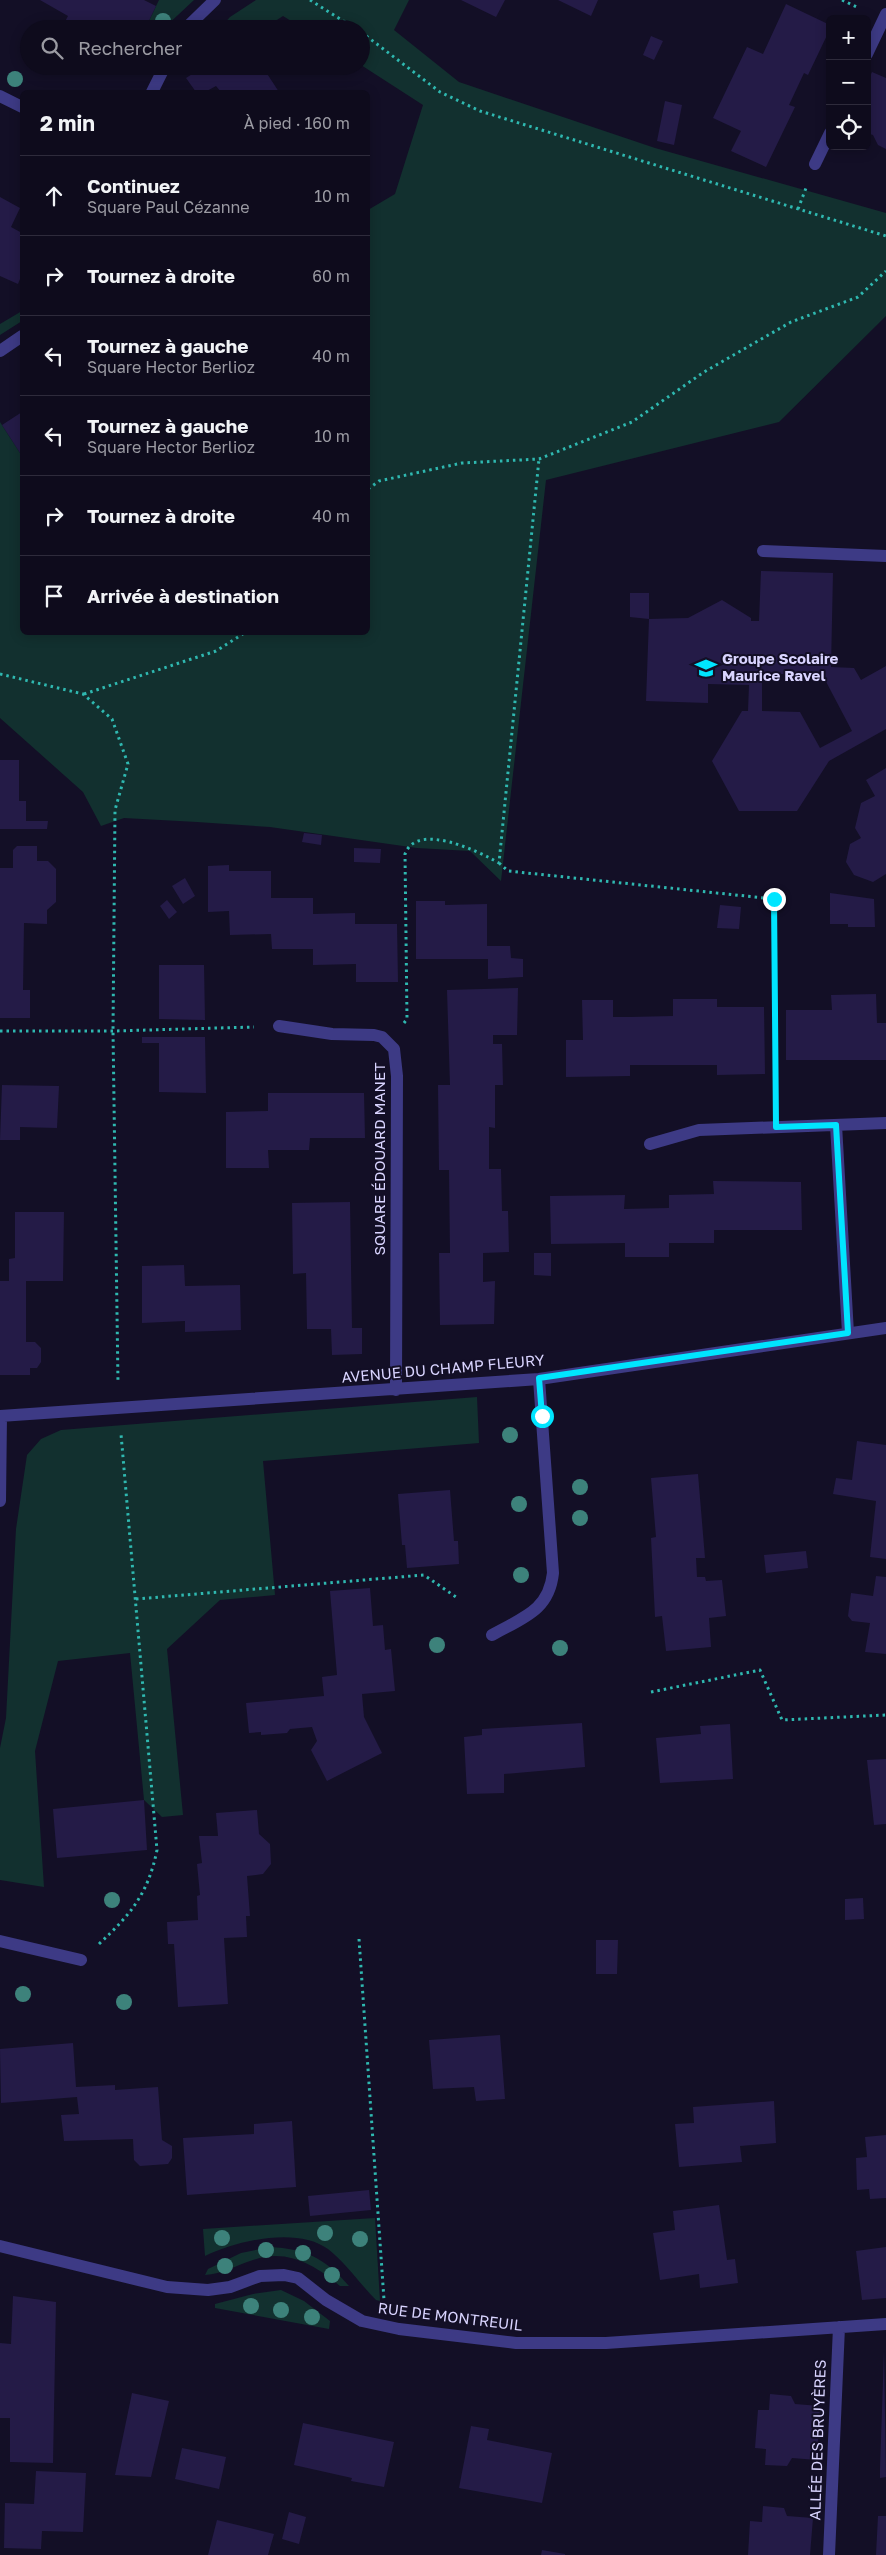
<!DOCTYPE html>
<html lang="fr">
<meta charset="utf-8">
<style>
:root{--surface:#0e0b1c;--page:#171425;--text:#f1f3f6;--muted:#9b9ba3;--line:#2e2b3b}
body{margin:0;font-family:"Golos Text",sans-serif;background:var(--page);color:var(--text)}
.controls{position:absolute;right:15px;top:15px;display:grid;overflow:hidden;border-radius:8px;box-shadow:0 2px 12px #0003}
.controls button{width:45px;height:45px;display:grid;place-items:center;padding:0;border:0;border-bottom:1px solid var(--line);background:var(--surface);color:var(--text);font:25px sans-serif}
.stop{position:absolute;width:15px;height:15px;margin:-11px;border:4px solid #00e5ff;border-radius:50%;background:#fff}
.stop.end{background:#00e5ff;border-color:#fff;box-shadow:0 1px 5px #0008}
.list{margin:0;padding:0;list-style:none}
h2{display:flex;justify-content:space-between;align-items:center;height:65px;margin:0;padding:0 20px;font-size:21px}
h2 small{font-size:16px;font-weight:400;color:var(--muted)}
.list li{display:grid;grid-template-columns:32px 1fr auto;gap:15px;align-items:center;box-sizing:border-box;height:80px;padding:0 20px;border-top:1px solid var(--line)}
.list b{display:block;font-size:19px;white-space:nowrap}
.list p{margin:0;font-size:16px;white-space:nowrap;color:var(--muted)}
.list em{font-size:16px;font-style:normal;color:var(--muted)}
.icon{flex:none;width:28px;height:28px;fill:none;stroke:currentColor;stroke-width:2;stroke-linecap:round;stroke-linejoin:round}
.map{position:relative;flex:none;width:886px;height:2555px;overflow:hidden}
.search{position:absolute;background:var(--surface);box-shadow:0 2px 12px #0003;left:20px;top:20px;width:350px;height:55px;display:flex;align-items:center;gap:12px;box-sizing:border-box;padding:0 18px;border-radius:28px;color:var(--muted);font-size:19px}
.panel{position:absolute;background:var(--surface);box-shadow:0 2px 12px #0003;left:20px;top:90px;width:350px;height:545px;border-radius:8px}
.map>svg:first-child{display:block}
</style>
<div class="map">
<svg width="886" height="2555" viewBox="0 0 886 2555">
<rect width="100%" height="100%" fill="#130f26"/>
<!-- green -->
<path fill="#12302f" d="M159,0H194L163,29H145Z
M256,0H409L394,30L459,82L655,148L886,213V316L779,422L546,480L501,881L470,851L417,848L270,827L197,822L124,818L101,826L83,792L0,718V422L22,456V632H368V210L395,194L423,105L361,65V29H304L283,16L263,29H219L230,17Z
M22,311V321L0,335V324Z
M477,1397L479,1443L263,1461L275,1595L220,1600L167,1649L183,1815L162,1817L144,1800L130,1653L58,1661L35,1751L44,1887L0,1880V1748L6,1718L16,1529L27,1455L41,1439L61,1430Z
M375,2218L380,2301L376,2300C360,2284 346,2263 328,2249C297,2226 236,2241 205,2256L203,2229Z
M270,2247C306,2249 325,2258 349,2286H340C315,2265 287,2248 253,2260C237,2265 222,2274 205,2275L208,2269L241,2253Z
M281,2290L304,2301L330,2321L329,2329L215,2308V2304L253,2294Z"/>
<!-- building -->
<path fill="#241b47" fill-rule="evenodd" d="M40,0H144L156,6L145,29H91L86,26L84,29H61L68,16Z
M461,0H505L496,17Z
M558,0H598L591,16Z
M786,4L830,25V29L808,75L804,73L789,105L795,107L766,167L731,151L741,131L713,118L747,47L763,54Z
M651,36L663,41L654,60L643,55Z
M205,66H262L279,92H221L216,86L205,92H196L186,78Z
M872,72L886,78V149L878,145L873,135L867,133V83Z
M665,101L682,105L674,145L657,141Z
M0,197L20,208L11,227L22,233V274L18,284L0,276Z
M22,412V456L2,425Z
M761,571L833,573L831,667L854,668L861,680L886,666V729L829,761L797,811H739L712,761L742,711H748L749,685L708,684V703L646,701L649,619L688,618L722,600L751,618V621H759ZM762,674H822L852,731L820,748L800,712L762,711Z
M630,593H649V619L630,617Z
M0,760H19V801H26V821H48L47,829H0Z
M886,768V874L873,882L854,875L846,862L850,844L861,838L855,828L861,803L875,796L866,780Z
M304,833L322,835L321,845L302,842Z
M17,846H37V861H48L56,869V902L47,910V924L24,923L23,990H30V1018H0V868H13V850Z
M354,848L381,849L380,863L354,862Z
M229,865V871H271V898H313V914L355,913V924H397L398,982H356V964L313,965V949H272L271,934L230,935L229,911L208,912V866Z
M185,878L195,896L183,904L172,886Z
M830,893L874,899L875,927H848V924H830Z
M167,900L177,912L169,919L160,906Z
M416,901H445V905L487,904V946H510L511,958L523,959V977L488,979V959H416Z
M720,905L741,907L739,929L717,928Z
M159,965H204L205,1020L159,1019Z
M518,988L517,1035H493V1044H502L503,1085H495V1128L489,1127V1169H501L502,1211H508L509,1252L483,1253V1282L495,1281L494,1324L440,1325L439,1253H450L449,1170H439L438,1085H450L447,990Z
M876,994L877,1023H886V1060H786V1010H832L831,995Z
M673,999H717V1007H764L765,1074L717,1075V1065H630V1076L566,1077V1040H583L582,1000H613V1017H630L673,1016Z
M142,1037H205L206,1093L159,1092V1043H142Z
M2,1085L59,1086L57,1128L20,1127V1140H0Z
M268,1093H364L365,1138H310L309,1150H268L269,1168H226V1112L268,1111Z
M713,1181L801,1182L802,1230H714V1243H669V1257H625V1243L551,1244L550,1196L625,1195L624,1209L669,1208V1195L714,1194Z
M350,1202L352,1328H362V1354L332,1355L331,1329H307L306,1273L293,1274L292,1203Z
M15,1212H64L63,1281H26V1342H35L41,1348V1362L37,1368H30V1375H0V1281H9V1259L15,1258Z
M534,1253H551V1276L534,1275Z
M184,1265L185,1286L240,1285L241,1330L185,1332V1321L142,1323V1266Z
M857,1441L886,1445V1559L870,1557L876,1501L833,1494L836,1478L852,1480Z
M698,1474L705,1558H696L697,1577H705L706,1581L722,1580L726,1616L709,1618L711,1647L666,1651L662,1616L655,1617L651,1538L656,1537L651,1478Z
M450,1490L454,1541H458L459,1564L407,1568L405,1545H402L398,1494Z
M806,1551L808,1568L766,1573L764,1555Z
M876,1576L886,1577V1654L865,1652L870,1623L852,1621L848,1616L851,1593L873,1596Z
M370,1588L373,1626L383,1625L385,1650L391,1649L395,1691L362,1694L364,1717L382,1753L327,1781L311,1750L317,1741L312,1727L290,1729L287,1733L261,1735V1732L249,1733L246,1703L324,1696L322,1677L337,1675L330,1591Z
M582,1723L585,1767L504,1774V1793L467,1794L464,1737L482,1735V1729Z
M730,1724L733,1779L660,1783L656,1738L701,1734L700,1726Z
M886,1759V1824L874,1825L867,1760Z
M144,1800L147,1850L57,1858L53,1809Z
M257,1810L259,1834L270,1844L271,1864L263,1874L247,1876L250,1916H246L247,1937L224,1938L228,2004L178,2007L174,1944H168L167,1922L198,1920L197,1896L200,1895L197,1864L202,1863L199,1836H218L216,1813Z
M863,1898L864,1919L845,1920V1899Z
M596,1940H618L617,1974H596Z
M500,2035L505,2099L476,2101L474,2087L433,2089L429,2040Z
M73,2043L76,2087L115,2085V2090L158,2087L162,2140L172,2146V2158L168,2164L140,2166L134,2160L133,2139L64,2141L61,2115L79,2114L77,2097L1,2103L0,2049Z
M774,2101L776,2143L740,2146L742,2162L679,2167L675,2124L694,2123L693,2107Z
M292,2121L296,2187L187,2195L183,2138L254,2134V2124Z
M886,2135V2198L870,2199L869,2189L857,2190L856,2158L867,2157L865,2137Z
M369,2190L371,2210L310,2216L308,2196Z
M719,2205L727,2260L735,2259L738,2283L700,2288L699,2274L660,2280L653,2233L675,2230L673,2211Z
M886,2247V2298L862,2300L856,2251Z
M13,2296L56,2302L53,2463L10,2462V2418H0V2343L11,2344Z
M884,2351L886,2477L880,2478V2468Z
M132,2393L169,2401L151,2477L115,2475Z
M770,2394L791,2396L795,2404L820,2406L817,2460L792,2458L787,2466L765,2465L766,2449L755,2448L758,2410H769Z
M303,2423L394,2442L384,2487L351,2481L352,2478L294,2465Z
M471,2426L489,2429L487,2440L552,2453L542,2503L459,2488Z
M182,2448L226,2457L219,2489L175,2479Z
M36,2471L86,2473L83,2532L42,2531L41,2549L4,2548L5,2503L34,2504Z
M763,2506L784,2508L787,2516L813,2518L810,2555H748L750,2521L762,2522Z
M289,2512L306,2517L299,2544L282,2539Z
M878,2516H886V2555H876Z
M217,2520L274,2534L268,2555H208Z
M542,2550L565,2554V2555H541Z"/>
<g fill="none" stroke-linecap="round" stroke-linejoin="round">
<!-- path -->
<path stroke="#2fb8b0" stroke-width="3" stroke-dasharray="2.5 4" stroke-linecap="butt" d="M310,0L356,29
M842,0L859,8
M361,32L440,92L480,111L886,236
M798,209L806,188
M368,489L379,481L462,463L539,459L632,422L704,372L791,322L858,297L886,271
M0,674L83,694L112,719L128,764L115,810L113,1031L118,1383
M84,694L216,651L246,632
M499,863L508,871L774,899L776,1101
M404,1023L407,1019L405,854C417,821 480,852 499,863L539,459
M0,1031H113L254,1027
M136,1599L424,1575L456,1597
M651,1692L760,1670L782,1720L886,1715
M359,1939L384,2300
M99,1944C131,1914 148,1894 157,1850L121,1434"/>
<!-- lane -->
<path stroke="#3d3a85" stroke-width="12" d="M867,54L886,14
M815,164L830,133
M763,551L886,556"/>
<!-- street -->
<path stroke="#3d3a85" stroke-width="12" d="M185,29L215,0
M152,92L165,66
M0,96L22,107
M0,351L22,336
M279,1026L332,1034L374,1035L382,1037L394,1049L397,1076L396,1390
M836,1125L848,1333
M650,1144L699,1130L886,1123
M0,1416L539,1379L886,1328
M0,1501L1,1416
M492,1635C522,1618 549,1611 553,1573L539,1379
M0,1941L81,1960
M0,2246L167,2287L208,2290L230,2287L260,2276L284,2275L298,2278L326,2300L362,2321L399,2329L516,2343H606L886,2324
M829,2555L839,2327"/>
</g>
<!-- trees -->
<g fill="#3d827b">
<circle cx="163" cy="21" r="8"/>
<circle cx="15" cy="79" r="8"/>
<circle cx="510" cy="1435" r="8"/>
<circle cx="580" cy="1487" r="8"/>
<circle cx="519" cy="1504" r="8"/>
<circle cx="580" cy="1518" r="8"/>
<circle cx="521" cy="1575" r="8"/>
<circle cx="437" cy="1645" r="8"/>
<circle cx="560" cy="1648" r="8"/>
<circle cx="112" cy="1900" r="8"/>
<circle cx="23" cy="1994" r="8"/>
<circle cx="124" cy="2002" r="8"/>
<circle cx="325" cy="2233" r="8"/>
<circle cx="222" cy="2238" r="8"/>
<circle cx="360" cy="2239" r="8"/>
<circle cx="266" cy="2250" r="8"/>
<circle cx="303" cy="2253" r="8"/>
<circle cx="225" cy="2266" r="8"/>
<circle cx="332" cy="2275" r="8"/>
<circle cx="251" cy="2306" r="8"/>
<circle cx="281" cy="2310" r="8"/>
<circle cx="312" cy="2317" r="8"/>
</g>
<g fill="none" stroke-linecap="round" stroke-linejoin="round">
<!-- route -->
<path stroke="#00e5ff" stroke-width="6" d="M542,1416L539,1378L848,1333L836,1125L776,1127L774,899"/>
</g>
<!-- icons -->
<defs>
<g id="school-bare" transform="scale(1.725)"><path d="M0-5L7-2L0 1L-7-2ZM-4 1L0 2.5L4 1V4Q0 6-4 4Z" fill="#00e5ff" stroke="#130f26" stroke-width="2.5" paint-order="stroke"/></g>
</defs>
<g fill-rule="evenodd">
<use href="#school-bare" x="706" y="668"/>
</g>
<g text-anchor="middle" stroke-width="4" stroke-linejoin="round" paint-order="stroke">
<!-- poi labels -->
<g font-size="15" font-weight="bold" fill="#d9d4ff" stroke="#130f26" text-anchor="start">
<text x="722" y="664">Groupe Scolaire<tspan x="722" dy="17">Maurice Ravel</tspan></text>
</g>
<!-- street labels -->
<g font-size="15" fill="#d9d4ff" stroke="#130f26">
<text transform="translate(380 1159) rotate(-90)" y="5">SQUARE ÉDOUARD MANET</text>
<text transform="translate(443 1369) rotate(-5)" y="5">AVENUE DU CHAMP FLEURY</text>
<text transform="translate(450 2317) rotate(7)" y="5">RUE DE MONTREUIL</text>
<text transform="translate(818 2440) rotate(-88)" y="5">ALLÉE DES BRUYÈRES</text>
</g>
</g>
</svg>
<div class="controls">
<button>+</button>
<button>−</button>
<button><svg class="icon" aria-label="locate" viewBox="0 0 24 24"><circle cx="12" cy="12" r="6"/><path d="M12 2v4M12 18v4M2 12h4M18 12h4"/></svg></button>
</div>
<div class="stop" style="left:542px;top:1416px"></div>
<div class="stop end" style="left:774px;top:899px"></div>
<div class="search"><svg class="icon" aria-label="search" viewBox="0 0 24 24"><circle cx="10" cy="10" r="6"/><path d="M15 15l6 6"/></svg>Rechercher</div>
<section class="panel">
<h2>2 min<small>À pied · 160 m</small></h2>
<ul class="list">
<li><svg class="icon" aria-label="ahead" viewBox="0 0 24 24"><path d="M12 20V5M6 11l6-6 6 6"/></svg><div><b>Continuez</b><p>Square Paul Cézanne</p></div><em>10 m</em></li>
<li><svg class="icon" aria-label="right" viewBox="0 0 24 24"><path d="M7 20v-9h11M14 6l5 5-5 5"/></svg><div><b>Tournez à droite</b></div><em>60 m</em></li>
<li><svg class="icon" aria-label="left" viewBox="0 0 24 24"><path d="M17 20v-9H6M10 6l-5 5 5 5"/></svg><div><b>Tournez à gauche</b><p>Square Hector Berlioz</p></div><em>40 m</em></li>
<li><svg class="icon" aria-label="left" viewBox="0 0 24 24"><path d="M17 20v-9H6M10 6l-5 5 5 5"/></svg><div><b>Tournez à gauche</b><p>Square Hector Berlioz</p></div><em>10 m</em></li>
<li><svg class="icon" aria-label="right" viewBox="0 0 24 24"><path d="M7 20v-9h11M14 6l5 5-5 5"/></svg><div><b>Tournez à droite</b></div><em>40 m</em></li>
<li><svg class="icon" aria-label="arrive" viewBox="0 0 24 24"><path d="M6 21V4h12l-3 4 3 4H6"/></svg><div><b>Arrivée à destination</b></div></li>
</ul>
</section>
</div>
